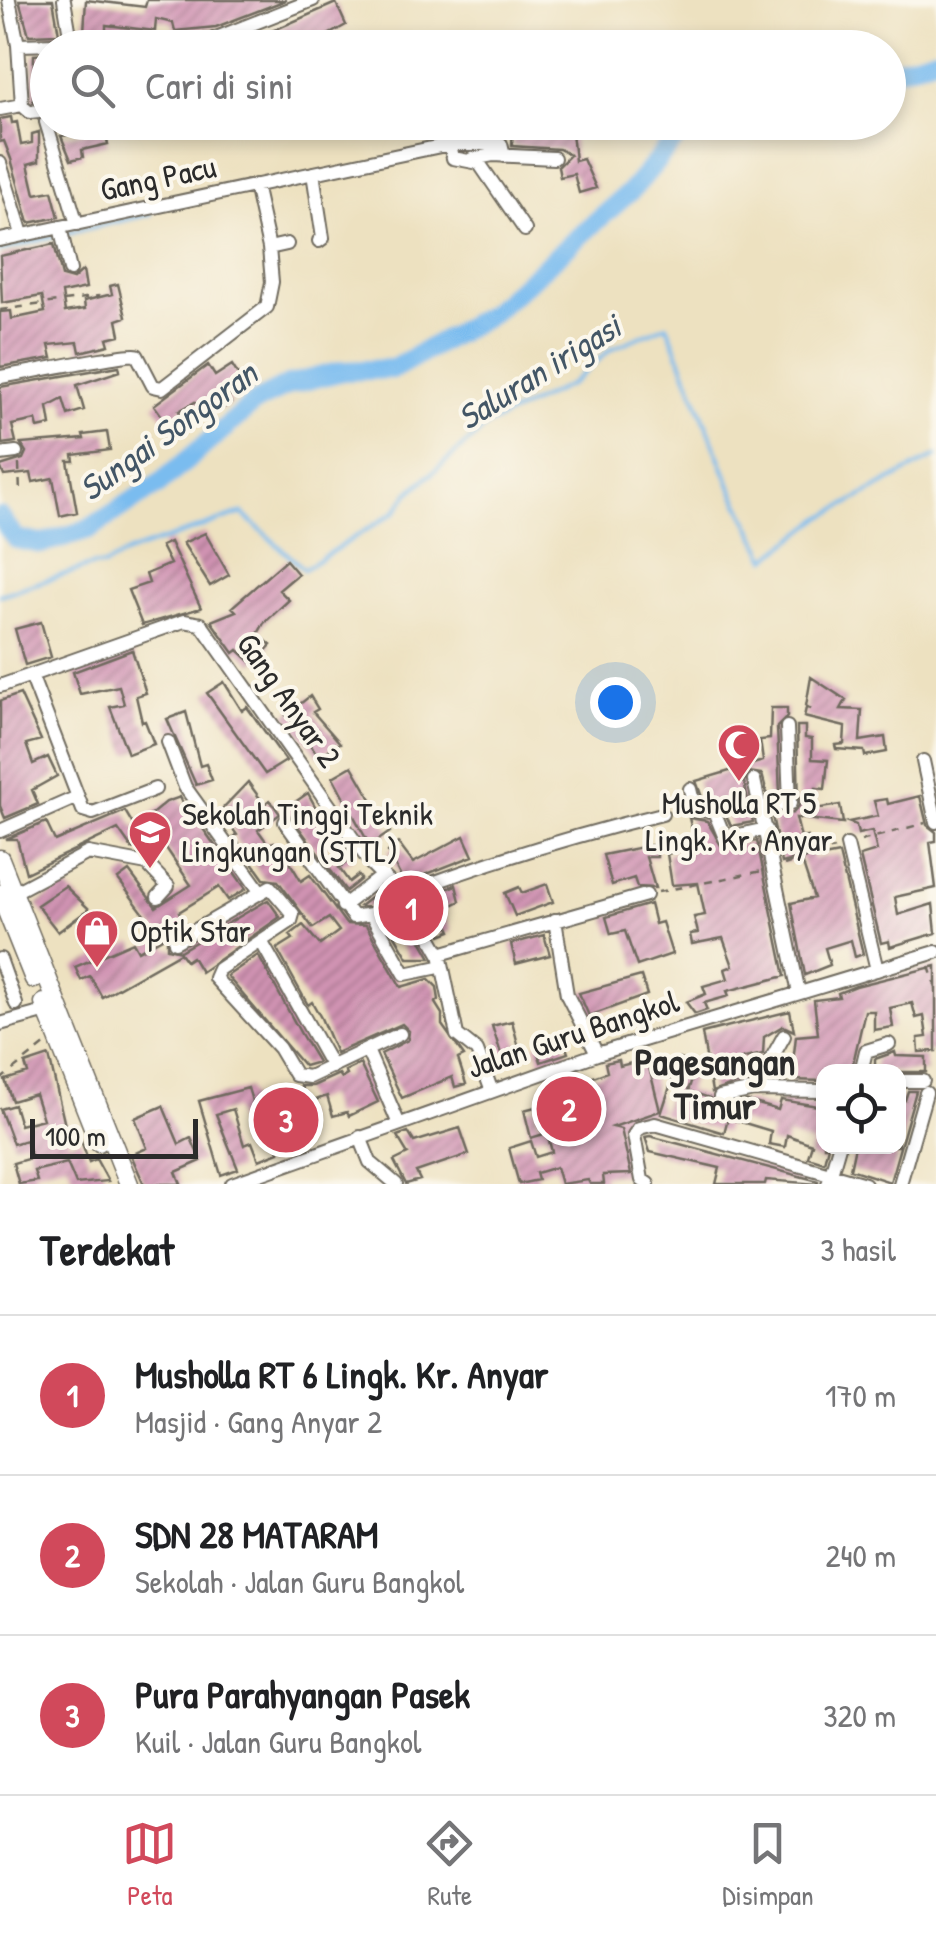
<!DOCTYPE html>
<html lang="id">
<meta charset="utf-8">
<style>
:root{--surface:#fff;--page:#f2f2f2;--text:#202124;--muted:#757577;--line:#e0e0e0;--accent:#d1495b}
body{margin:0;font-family:"Patrick Hand",sans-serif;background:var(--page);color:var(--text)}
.controls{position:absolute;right:30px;bottom:30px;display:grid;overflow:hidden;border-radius:20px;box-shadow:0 5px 15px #0003}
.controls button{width:90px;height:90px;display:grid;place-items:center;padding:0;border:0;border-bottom:2px solid var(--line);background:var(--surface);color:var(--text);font:50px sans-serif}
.scale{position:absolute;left:30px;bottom:25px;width:168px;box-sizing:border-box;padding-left:10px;border:5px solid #2b2b2b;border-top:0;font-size:28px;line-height:35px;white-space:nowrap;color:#2b2b2b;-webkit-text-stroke:8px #fbf7ec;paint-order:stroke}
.you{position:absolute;left:615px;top:702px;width:35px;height:35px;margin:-25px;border:8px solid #fff;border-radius:50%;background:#1a73e8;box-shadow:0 0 0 15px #1a73e833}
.badge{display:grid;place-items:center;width:65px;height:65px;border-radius:50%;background:var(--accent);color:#fff;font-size:32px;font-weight:700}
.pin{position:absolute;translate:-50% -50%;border:5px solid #fff;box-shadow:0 2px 10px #0006}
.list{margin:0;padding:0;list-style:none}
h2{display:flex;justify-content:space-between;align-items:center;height:130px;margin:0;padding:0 40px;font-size:42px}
h2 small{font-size:32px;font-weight:400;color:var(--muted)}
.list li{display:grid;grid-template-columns:65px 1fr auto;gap:30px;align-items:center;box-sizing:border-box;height:160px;padding:0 40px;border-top:2px solid var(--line)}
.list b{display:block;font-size:38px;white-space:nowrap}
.list p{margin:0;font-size:32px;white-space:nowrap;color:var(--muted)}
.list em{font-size:32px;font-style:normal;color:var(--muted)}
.icon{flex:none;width:55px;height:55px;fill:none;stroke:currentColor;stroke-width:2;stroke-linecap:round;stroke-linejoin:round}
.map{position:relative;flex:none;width:936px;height:1184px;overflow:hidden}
.search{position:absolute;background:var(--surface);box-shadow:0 5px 15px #0003;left:30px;right:30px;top:30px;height:110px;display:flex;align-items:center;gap:25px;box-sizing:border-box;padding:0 35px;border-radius:55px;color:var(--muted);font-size:38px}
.sheet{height:610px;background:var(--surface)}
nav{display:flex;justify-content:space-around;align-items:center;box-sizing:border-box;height:140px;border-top:2px solid var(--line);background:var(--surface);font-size:28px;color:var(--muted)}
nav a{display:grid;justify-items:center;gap:5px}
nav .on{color:var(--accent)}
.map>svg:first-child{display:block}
</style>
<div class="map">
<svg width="936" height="1184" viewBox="0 0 936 1184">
<defs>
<pattern id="building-hatch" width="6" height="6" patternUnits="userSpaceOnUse" patternTransform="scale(2.5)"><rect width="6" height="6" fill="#d093b2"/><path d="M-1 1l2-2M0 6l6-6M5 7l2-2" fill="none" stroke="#a97891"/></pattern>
</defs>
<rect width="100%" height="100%" fill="#fbf7ec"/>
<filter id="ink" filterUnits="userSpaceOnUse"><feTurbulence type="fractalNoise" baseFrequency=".01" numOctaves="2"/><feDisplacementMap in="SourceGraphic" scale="20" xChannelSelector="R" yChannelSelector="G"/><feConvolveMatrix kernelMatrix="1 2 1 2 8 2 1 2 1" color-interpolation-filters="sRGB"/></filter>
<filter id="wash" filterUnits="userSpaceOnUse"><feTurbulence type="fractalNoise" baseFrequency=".0048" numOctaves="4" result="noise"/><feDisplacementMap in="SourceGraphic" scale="40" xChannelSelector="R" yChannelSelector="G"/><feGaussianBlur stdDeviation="2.25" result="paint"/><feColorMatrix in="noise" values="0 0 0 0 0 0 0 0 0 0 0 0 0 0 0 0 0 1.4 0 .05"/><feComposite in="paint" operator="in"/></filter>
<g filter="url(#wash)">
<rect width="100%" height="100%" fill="#ede1c0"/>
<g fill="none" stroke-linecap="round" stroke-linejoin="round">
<!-- stream -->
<path stroke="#7abcef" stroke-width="4" d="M67,233L151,214
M0,251L58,235
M0,595L94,565L104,566L129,552L242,513L304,569L395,512L408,494L488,425L571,384L611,349L667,325L732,489L767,559L818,520L936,456"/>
<!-- river -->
<path stroke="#7abcef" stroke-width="20" d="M888,71L936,57
M0,517L16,539L41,544L89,529L159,484L254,403L288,385L342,371L393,369L490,314L632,190L678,136L717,122"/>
</g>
<g id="blocks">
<!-- building -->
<path fill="url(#building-hatch)" d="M19,0H53L59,34L29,35Z
M86,0L145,7L147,0H286L216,27L175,31L173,23L156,19L155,31L106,25V33H94L84,32Z
M336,3L346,25L310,45L233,48Z
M48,54V100L33,102L34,55Z
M11,117L12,123L17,122L21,145L32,143V134L39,132V161L28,164L35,194L52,191L59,217L29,223L11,159L4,141L0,142V119Z
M513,122H553L551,134L572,132L575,161L583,159L596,188L579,193L574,174L560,177L558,167L570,155L559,149L512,146Z
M104,129L108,144L82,150L83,157L71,160L61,136Z
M54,244L62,276L73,279L83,270L86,288L62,293L65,312L85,309L84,301L112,294L110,286L118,284L126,317L117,320L120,335L107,338L109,345L80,352L78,342L49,345L52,358L0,367V312L11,311L12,319L45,312L42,296L2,303L0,256Z
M208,365L215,376L232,365L245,386L228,397L231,403L221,409L217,403L203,413L195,402L179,411L185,422L172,430L154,405Z
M119,366L120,371L77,385L84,410L68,415L63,399L48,407L51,425L38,428L36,420L12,425L16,442L2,444L0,387Z
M107,432L110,450L73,455L74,461H68L77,512L60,516L53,478L33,482L31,473L4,476L0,466L23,459L26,452L21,444L84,439L83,435Z
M205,533L229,575L210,586L183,543Z
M170,542L201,608L142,625L128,590L149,583L146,574L170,564L161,546Z
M286,560L298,574L279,590L289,600L264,623L258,634L271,645L253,664L238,650L234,653L211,621L236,611L232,607Z
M41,622L51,657L25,665L15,629Z
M132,650L146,693L136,696L142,722L145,721L154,744L128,754L110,707L124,704L119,686L80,694L73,672Z
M811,677L846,700L841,709L862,710L860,741L885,737L887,752L865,756L864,751L836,749L835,745L844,744L845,727L804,717L806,708L811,709L806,706Z
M224,682L242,711L247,707L286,761L265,774L207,693Z
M20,694L41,740L26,744L33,764L48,757L57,776L32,790L38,804L5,818L0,806V701Z
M310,696L318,709L313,712L340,743L319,756L286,715Z
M771,708H787V717L777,727L780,795L768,797L762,774L748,772L744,782L753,822L731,826L721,804L703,800L696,781L763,761L760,740L770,739Z
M186,712L200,766L206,764L212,780L196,785L167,719Z
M797,726H805V738L812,739V759L828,760L825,789L816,788L815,809L840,805L843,823L796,818L801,838L807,837L813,859L839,854L863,954L855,957L851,940L825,948L830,965L805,975L791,903L814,898L801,858L782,863L772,816L793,813L799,806Z
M352,766L390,832L370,846L333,777Z
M248,782L264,804L270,800L280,814L258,830L268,844L274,842L282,858L286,856L301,881L310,875L346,924L366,925L401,987L429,979L437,987L439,1000L435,1003L442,1014V1025L464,1056L458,1059L466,1084L455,1087L452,1077L402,1098L381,1054L408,1040L409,1031L402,1024L336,1053L321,1018L312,1002L308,1005L277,949L293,939L290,935L303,925L320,945L339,931L329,918L313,928L278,881L264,879L234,837L237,835L220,811Z
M308,793L329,832L333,828L339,836L323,847L333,861L346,851L340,837L354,857L339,868L349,882L358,875L361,879L346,891L285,809Z
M920,796L927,825L936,832V841L930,842L936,888L895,897L898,915L933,904L936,933L890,947L889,941L881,943L860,856L877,851L872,831L858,834L856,825L848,822L878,816L874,801L887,799L888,804Z
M180,797L188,814L191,812L246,889L228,900L219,887L179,912L186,924L167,936V948L180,951L268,900L280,917L201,972L192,957L186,961L180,953L102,997L90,976L81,980L75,967L133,942L138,951L162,938L118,879L129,871L156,907L191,885L156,833L132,849L118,829L26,873L17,839H6L46,822L55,841L125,811L135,828L166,802Z
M689,818L707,821L722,847L757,841L785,976L727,991L729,996L704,1003L707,1010L695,1014L686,1002L706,994L703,986L728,979L725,969L733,966L723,938L692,944L690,934L698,933L694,917L705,915L698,883L672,885L667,854L696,846Z
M464,836L473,856L404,883L388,852L398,843L413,863Z
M657,844V857H646L655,888L637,887L634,878L612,885L603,855Z
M547,884L553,902L515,916L505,893L519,887L522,893Z
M456,885L460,901L442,910L451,931L441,935L422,898Z
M65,886L89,909L58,932L37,905Z
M382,889L405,912L431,958H408L379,908L360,906Z
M650,904L655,924L662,922L672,954L637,966L625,931L611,934L606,917Z
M544,935L550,955L516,964L511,944Z
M258,955L301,1034L318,1062L304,1066L227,976Z
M936,966V1051L919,1052L918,1038L927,1037L924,1016L916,1018L912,1003L890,1008L893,1027L874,1030V1011H865L851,1072H824V1081L791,1080L796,1036L818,1034L814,1000L839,997L838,993L856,986Z
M641,976L647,995L589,1016L579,993Z
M790,1011L794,1031L783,1026L764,1037L763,1054L736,1060L738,1083L712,1092L702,1033Z
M512,1021L520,1052L502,1057L492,1026Z
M562,1035L568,1053L541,1062L535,1044Z
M895,1052L896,1056L926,1057V1072H875V1059Z
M49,1056L69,1143L80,1138L89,1162L96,1159L108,1181L76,1184L67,1163L34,1171L37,1181L19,1184L13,1163L31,1158L26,1140L13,1144L0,1109L14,1105L20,1125L43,1119L35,1094L12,1101L5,1080L28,1073L25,1064Z
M647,1059L660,1111L613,1127L621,1129L631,1174L603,1175L604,1184H590L588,1180L561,1184L556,1167L536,1173L538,1180L519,1184L509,1148L531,1141L536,1157L552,1152L547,1133L531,1138L524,1110L535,1107L539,1122L586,1107L577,1083L607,1072L605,1063L619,1060L620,1066Z
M679,1059L697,1064L688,1091L710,1098L716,1106L748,1101L778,1110L781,1100L824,1107V1146H828L824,1162L808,1157L812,1144L787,1135L785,1147L769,1144L771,1131L728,1118L724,1133L661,1114Z
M360,1064L378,1102L349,1116L347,1112L333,1116L327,1096L307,1103L301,1086H313L339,1074L342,1078L347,1075L345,1071Z
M248,1088L253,1104L269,1098L273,1108L281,1105L284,1112L303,1114L301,1135L279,1133L281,1139L275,1141L279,1152L259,1160L252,1142L244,1145L233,1109L216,1114L238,1169L221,1175L199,1101Z
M908,1091H916L890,1182L850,1169L855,1146H898V1099L905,1100Z
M163,1106L179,1144L191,1138L201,1161L176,1172L181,1184H144L131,1155L147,1148L135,1118Z
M460,1128L469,1154L416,1172L420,1180L406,1184L394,1161L408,1154L397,1136L408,1132L414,1142Z
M650,1136L818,1181V1184L766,1180L765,1184H716L720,1168L650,1152L645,1137Z"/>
</g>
</g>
<g filter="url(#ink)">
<use href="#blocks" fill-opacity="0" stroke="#6f6b5f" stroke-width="2.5"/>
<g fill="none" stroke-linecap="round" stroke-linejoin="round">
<!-- minor casing -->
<g stroke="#6f6b5f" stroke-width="16">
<path id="minor" d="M9,0L18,45L22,105L30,112L48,110
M64,0L71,41
M18,45L211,40L313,0
M0,109L22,105
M46,122L77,224
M488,142L489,122
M450,144L453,158L479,163L525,230
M472,159L493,155L554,158
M0,163L22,234
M313,173L323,238L319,241
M60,227L70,270
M0,240L450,144H501L504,156
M269,248L287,244
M0,377C21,374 129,352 137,355L153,386L162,388L267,307L272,282L269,248L255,185
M0,454L16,452
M31,675L83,810L93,813L155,789
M0,686L184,621L201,624L371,864L413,906L440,954L457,1035L477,1051L491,1089
M168,742L185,787L260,891
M923,761L936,822
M754,780L799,993
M690,789L695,810L714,811L725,838L766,829
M761,808L790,803L787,727
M285,822L353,917L371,914L405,974L439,967
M0,831L75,798
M847,845L877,970
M13,893L88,853L147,864L168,886L158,897
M403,894C489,861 573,836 662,814
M343,906L383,875
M555,920L567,995L597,1054
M261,941L332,1067
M175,942L270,887L293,914L291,921L219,969L215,978L279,1048L295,1075L309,1077L400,1034
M440,954L646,895
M0,959L16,1004
M0,1024L51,1010
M367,1050L398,1122
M861,1072L866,1051L889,1044
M898,1081H923
M754,1090L784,1036
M720,1097L754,1090L824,1091
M360,1137L370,1162L396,1184
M232,1184L597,1054L936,952
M648,1184L642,1180L634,1135L639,1128L655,1124L865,1184
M828,1184L839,1146
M900,1184L926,1093"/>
</g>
<!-- major casing -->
<g stroke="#6f6b5f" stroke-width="21">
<path id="major" d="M0,859L129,1184
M0,894L34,979
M44,1003L99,1142"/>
</g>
<!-- path -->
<path stroke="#6f6b5f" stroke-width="2.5" stroke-dasharray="8 8" stroke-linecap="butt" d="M0,310L99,296
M19,464L20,495
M861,841L925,823
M784,865L834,849
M658,892L762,871
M929,966L936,988
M0,1080L46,1044"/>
<!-- minor -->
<use href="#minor" stroke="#fff" stroke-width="12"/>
<!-- major -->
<use href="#major" stroke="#fff" stroke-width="18"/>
</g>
</g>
<!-- icons -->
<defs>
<g id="mosque-pin" transform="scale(2.25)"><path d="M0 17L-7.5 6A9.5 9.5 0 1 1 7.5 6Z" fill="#d1495b" stroke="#fbf7ec"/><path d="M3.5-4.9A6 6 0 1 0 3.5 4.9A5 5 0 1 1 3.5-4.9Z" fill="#fff"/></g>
<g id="university-pin" transform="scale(2.25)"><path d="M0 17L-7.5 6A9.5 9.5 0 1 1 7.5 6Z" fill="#d1495b" stroke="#fbf7ec"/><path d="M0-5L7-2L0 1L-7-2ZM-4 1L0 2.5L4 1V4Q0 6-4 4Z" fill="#fff"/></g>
<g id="shop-pin" transform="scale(2.25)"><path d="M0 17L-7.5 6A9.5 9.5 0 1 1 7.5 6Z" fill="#d1495b" stroke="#fbf7ec"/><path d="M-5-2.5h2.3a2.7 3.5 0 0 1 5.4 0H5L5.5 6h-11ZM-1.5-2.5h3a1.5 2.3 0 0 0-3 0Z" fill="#fff"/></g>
</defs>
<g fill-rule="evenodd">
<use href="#mosque-pin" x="739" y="745"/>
<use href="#university-pin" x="150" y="832"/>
<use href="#shop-pin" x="97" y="931"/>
</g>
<g text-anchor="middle" stroke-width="8" stroke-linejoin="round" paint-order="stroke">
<!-- street labels -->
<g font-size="32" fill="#2b2b2b" stroke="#fbf7ec">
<text transform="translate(158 178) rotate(-12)" y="11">Gang Pacu</text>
<text transform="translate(289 700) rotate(55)" y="11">Gang Anyar 2</text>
<text transform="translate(573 1034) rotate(-18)" y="11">Jalan Guru Bangkol</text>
</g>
<!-- poi labels -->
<g font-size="32" fill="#2b2b2b" stroke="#fbf7ec" text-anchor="start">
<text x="739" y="814" text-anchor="middle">Musholla RT 5<tspan x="739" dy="37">Lingk. Kr. Anyar</tspan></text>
<text x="182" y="825">Sekolah Tinggi Teknik<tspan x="182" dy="37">Lingkungan (STTL)</tspan></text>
<text x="130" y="942">Optik Star</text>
</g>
<!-- water labels -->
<g font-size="35" font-style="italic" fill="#435666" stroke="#fbf7ec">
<text transform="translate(539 372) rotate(-32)" y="12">Saluran irigasi</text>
<text transform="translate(168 431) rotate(-36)" y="12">Sungai Songoran</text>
</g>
<!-- quarter labels -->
<g font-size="38" font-weight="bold" fill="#2b2b2b" stroke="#fbf7ec">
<text x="715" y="1075">Pagesangan<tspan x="715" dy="44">Timur</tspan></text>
</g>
</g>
</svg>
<div class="controls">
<button><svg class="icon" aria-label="locate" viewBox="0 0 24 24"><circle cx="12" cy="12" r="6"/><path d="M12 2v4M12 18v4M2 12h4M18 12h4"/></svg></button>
</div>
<div class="scale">100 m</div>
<div class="you"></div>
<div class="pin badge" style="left:411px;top:908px">1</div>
<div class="pin badge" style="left:569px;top:1109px">2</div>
<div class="pin badge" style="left:286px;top:1120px">3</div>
<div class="search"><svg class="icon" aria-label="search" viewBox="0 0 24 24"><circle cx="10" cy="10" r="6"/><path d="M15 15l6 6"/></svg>Cari di sini</div>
</div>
<section class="sheet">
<h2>Terdekat<small>3 hasil</small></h2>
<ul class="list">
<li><span class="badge">1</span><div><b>Musholla RT 6 Lingk. Kr. Anyar</b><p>Masjid · Gang Anyar 2</p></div><em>170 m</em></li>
<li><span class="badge">2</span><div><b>SDN 28 MATARAM</b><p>Sekolah · Jalan Guru Bangkol</p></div><em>240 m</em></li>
<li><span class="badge">3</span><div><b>Pura Parahyangan Pasek</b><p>Kuil · Jalan Guru Bangkol</p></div><em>320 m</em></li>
</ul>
</section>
<nav>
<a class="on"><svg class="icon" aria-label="map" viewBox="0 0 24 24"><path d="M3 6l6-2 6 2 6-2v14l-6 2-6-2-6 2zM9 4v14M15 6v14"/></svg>Peta</a>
<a><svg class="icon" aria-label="directions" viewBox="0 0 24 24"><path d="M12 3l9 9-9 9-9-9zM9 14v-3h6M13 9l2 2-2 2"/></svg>Rute</a>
<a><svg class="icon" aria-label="saved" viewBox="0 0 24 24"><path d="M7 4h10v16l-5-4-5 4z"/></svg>Disimpan</a>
</nav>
